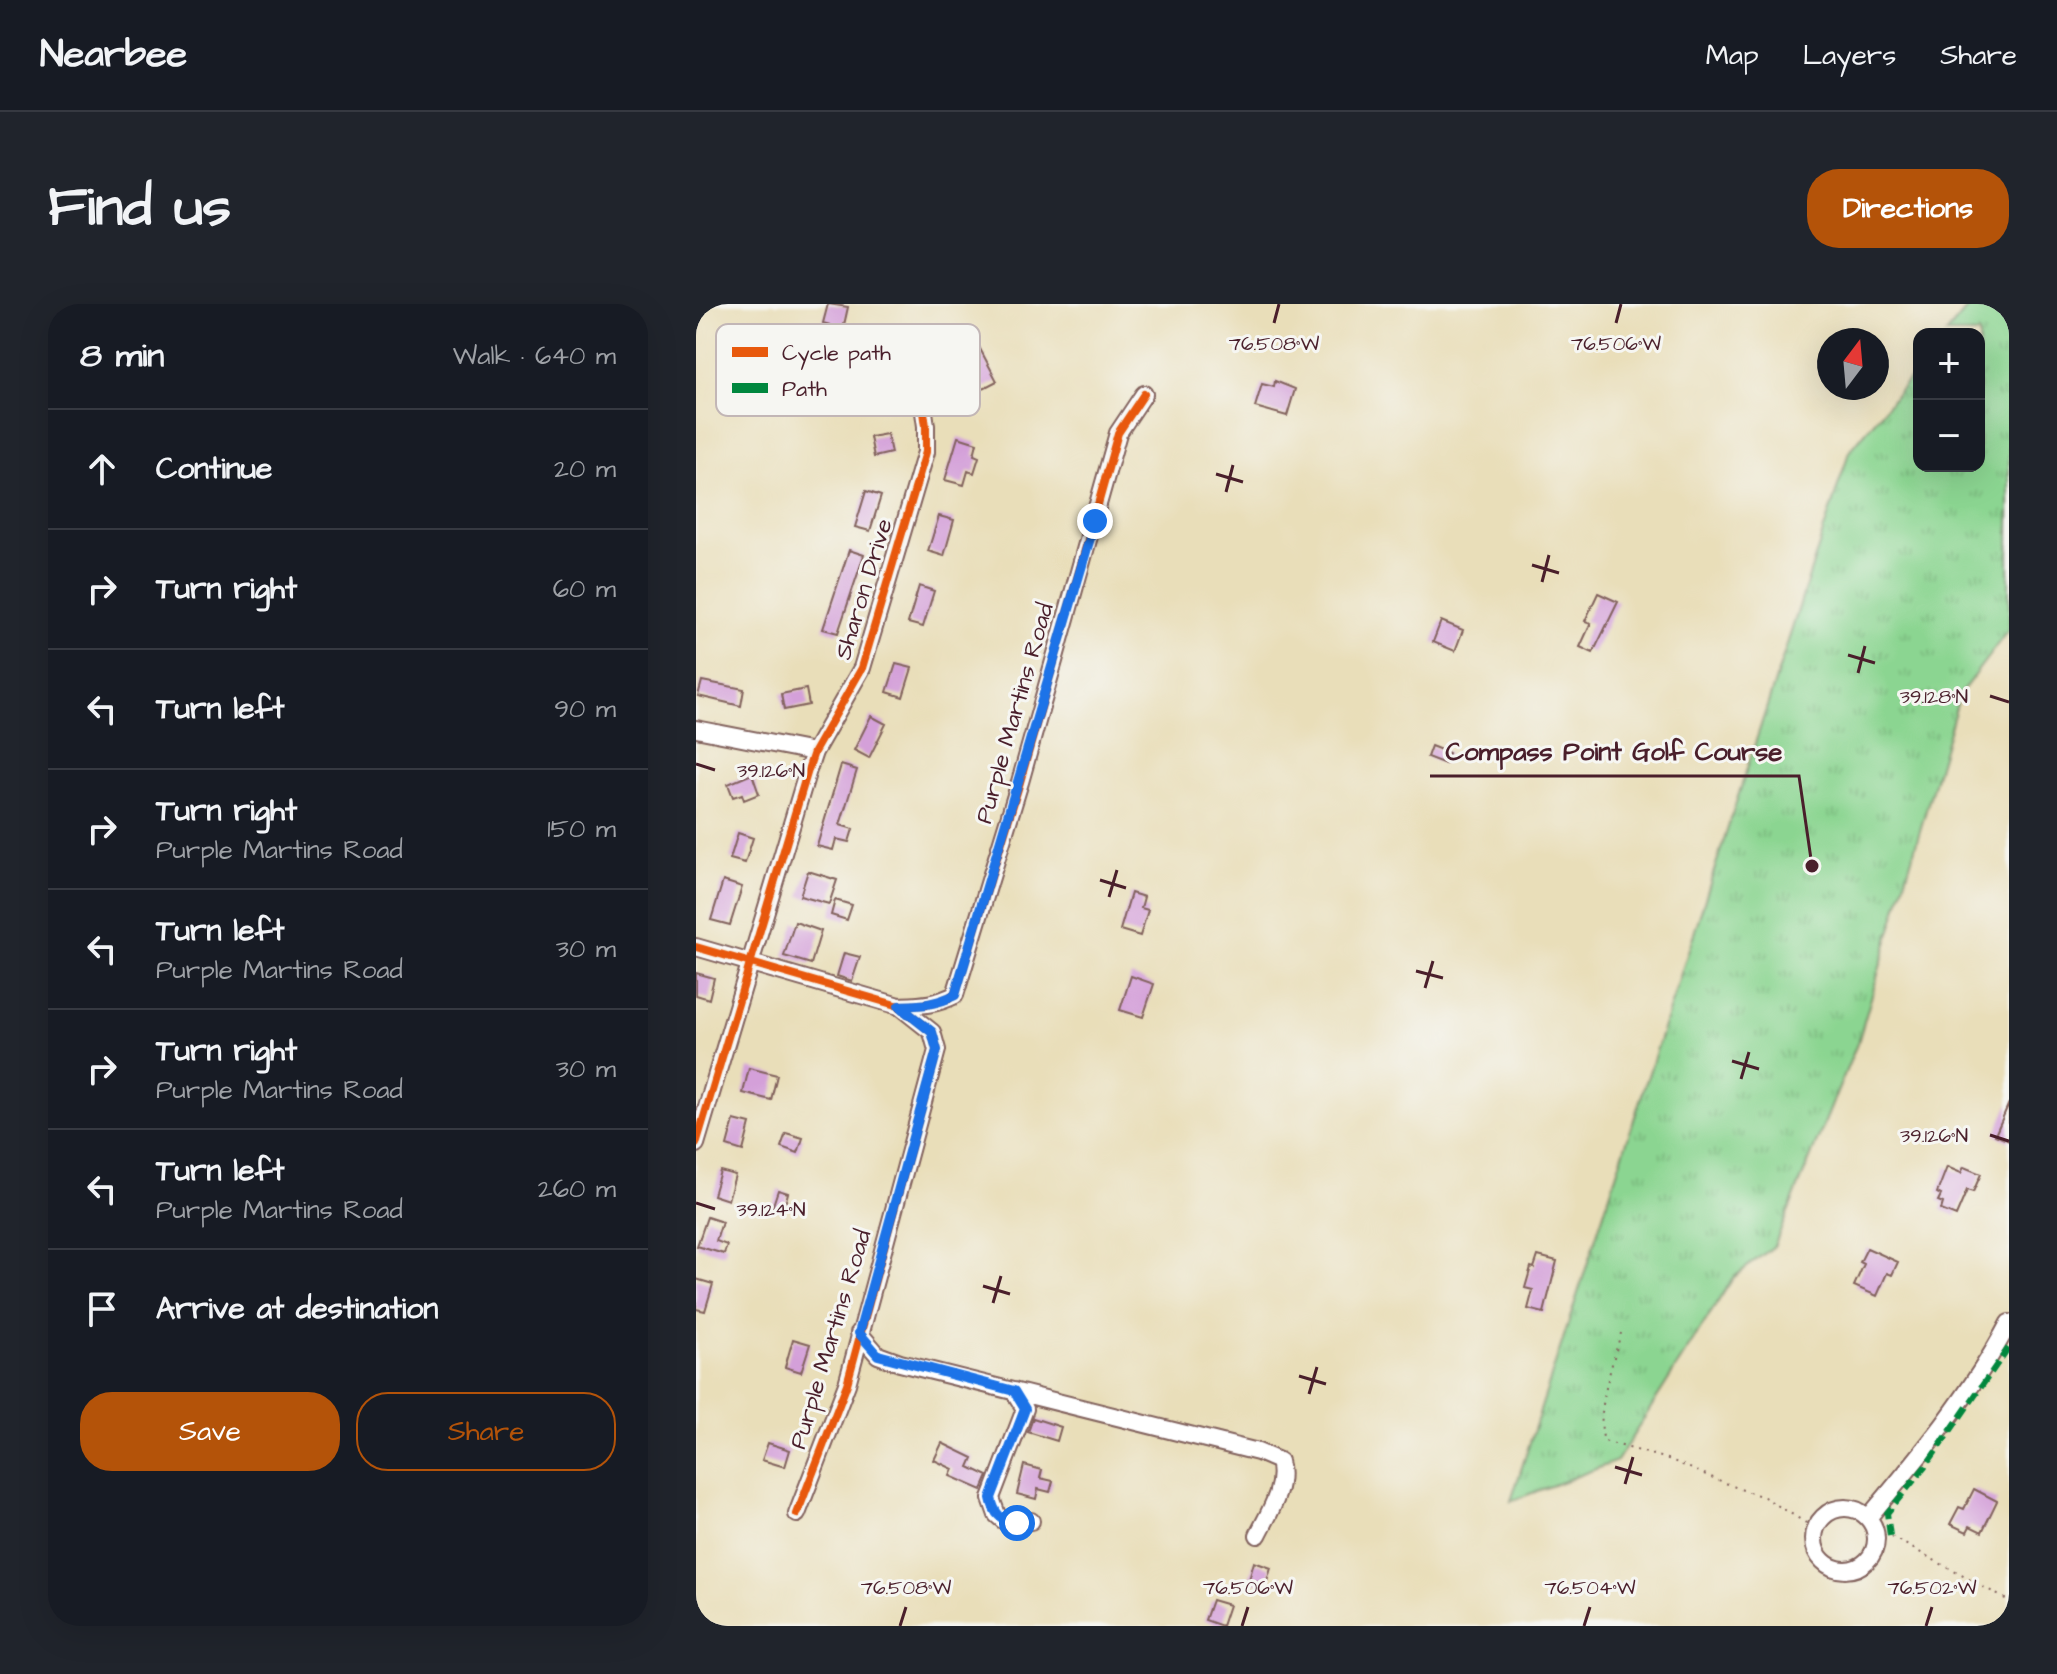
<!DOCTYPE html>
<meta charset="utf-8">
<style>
:root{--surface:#171b24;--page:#20242c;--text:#f1f3f6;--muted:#9ea1a6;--line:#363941;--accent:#b45309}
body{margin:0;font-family:"Architects Daughter",sans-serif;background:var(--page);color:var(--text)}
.controls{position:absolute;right:24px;top:24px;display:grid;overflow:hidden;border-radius:16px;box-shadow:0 8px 32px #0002}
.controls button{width:72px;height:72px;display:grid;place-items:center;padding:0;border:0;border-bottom:2px solid var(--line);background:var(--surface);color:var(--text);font:40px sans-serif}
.compass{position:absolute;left:1121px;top:24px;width:72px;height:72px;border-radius:50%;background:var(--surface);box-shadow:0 8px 32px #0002;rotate:16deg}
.stop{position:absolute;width:24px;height:24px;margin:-18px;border:6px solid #1a73e8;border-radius:50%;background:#fff}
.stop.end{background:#1a73e8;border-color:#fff;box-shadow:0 2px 8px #0008}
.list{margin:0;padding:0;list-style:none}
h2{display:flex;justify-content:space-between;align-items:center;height:104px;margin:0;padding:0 32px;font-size:34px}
h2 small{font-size:26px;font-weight:400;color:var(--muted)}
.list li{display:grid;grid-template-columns:52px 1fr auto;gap:24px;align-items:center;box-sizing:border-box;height:120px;padding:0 32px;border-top:2px solid var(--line)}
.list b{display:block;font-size:30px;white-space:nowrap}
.list p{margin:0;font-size:26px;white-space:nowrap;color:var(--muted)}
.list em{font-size:26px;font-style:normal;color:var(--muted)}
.actions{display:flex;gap:16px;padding:24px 32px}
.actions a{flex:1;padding:18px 0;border:2px solid var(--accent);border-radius:32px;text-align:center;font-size:28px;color:var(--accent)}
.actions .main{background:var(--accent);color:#fff}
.icon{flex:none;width:44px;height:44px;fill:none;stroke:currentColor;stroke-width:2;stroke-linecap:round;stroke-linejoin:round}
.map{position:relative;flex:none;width:1313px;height:1322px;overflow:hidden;border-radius:32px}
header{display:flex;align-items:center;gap:48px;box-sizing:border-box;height:112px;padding:0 40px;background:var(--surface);border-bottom:2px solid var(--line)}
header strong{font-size:38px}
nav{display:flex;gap:44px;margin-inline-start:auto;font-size:28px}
.intro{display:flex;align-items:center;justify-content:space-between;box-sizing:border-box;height:192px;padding:0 48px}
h1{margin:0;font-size:56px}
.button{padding:20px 36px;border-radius:32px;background:var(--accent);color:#fff;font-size:28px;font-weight:700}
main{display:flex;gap:48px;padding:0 48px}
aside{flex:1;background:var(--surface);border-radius:32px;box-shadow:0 8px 32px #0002}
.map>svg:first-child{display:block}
</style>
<header>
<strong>Nearbee</strong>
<nav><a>Map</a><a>Layers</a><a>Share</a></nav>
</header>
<div class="intro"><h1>Find us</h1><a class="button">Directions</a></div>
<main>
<aside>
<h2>8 min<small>Walk · 640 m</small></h2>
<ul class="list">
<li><svg class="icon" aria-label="ahead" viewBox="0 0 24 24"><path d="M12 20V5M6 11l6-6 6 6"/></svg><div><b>Continue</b></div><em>20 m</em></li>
<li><svg class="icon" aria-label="right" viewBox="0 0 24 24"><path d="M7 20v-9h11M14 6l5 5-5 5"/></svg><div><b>Turn right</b></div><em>60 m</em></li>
<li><svg class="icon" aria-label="left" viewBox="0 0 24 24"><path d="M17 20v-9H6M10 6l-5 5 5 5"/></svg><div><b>Turn left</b></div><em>90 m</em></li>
<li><svg class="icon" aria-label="right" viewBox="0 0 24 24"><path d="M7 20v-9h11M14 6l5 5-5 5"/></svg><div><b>Turn right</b><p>Purple Martins Road</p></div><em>150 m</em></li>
<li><svg class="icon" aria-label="left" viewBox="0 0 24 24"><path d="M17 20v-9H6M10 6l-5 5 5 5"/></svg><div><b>Turn left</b><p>Purple Martins Road</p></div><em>30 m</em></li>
<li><svg class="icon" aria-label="right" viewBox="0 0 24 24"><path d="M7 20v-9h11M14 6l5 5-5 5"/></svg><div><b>Turn right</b><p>Purple Martins Road</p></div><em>30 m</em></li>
<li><svg class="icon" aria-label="left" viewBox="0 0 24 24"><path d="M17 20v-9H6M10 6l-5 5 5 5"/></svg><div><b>Turn left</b><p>Purple Martins Road</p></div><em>260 m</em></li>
<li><svg class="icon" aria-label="arrive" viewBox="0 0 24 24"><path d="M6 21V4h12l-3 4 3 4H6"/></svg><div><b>Arrive at destination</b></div></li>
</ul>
<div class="actions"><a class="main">Save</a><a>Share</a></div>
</aside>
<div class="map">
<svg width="1313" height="1322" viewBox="0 0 1313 1322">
<defs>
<pattern id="grass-tufts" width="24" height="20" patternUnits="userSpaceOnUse" patternTransform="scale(2)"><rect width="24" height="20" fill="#8bd591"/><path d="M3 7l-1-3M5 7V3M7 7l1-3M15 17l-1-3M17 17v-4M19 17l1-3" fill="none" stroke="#79b67d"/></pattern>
</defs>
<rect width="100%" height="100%" fill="#f6f6f2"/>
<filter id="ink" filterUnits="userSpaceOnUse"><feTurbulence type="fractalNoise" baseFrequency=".0125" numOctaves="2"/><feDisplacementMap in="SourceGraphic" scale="16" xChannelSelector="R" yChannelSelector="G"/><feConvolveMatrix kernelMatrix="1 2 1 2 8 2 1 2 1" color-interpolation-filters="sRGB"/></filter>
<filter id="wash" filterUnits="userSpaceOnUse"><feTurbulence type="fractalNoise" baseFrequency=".006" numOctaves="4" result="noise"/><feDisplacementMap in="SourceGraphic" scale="32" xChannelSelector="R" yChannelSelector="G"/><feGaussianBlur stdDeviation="1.8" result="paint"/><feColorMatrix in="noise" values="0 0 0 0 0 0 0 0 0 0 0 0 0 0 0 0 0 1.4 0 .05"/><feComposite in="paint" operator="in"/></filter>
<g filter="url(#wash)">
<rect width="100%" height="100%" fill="#e9deb9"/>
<!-- grass -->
<path fill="url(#grass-tufts)" stroke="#6a7a5e" stroke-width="2" d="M1275,0H1313V325L1264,390L1163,735L1078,942L1037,974L921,1157L815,1197L1153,148L1223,63V162H1283V30H1250Z"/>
<g id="blocks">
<!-- building -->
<path fill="#d4a0d9" d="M132,0L152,3L146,30L132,27L134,21L127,19Z
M282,41L301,77L274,91L261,65L271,60L265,49Z
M579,77L599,85L591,112L559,103L566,80L578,83Z
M191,130L195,149L178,153L174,133Z
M262,133L281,139L278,151L283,153L278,169L272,167L268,181L249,176Z
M170,187L185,192L174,227L159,223Z
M243,212L258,216L248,252L232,247Z
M153,246L168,251L142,329L127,325Z
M223,282L238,287L227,323L212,319Z
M902,289L922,298L897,349L884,343L895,319L889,317Z
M745,317L767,326L759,347L737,338Z
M200,360L216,364L207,393L191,388Z
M6,377L48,385L45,402L2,392Z
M110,385L113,401L88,406L85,390Z
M175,412L190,420L173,454L158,446Z
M735,442L753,449L749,460L731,453Z
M145,461L161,466L144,521L157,525L153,538L140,535L137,546L121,542Z
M56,470L63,490L48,496L46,490L37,493L32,480Z
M42,529L57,534L49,559L34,555Z
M112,567L141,576L133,600L104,592Z
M27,577L46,583L34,621L15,616Z
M435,589L448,593L445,604L452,606L444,632L424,626Z
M139,596L156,601L151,616L135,611Z
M99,618L125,627L115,660L88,652Z
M148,649L164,653L156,677L141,672Z
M0,669L18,674L13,695L0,691Z
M435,672L458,680L447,713L424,706Z
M53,764L81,771L75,796L47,789Z
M1313,799V837L1299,831Z
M38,816L54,820L47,847L31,842Z
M90,829L107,834L102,849L85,843Z
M1251,863L1265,869L1268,863L1285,870L1277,888L1271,886L1260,912L1245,906L1247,899L1242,897L1245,891L1241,889Z
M24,867L39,871L32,896L17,891Z
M82,886L92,889L87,907L76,904Z
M11,913L26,918L20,937L31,941L28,950L1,942Z
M1171,944L1202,958L1196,971L1191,969L1181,992L1158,982L1168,960L1164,958Z
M842,952L861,957L848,1009L832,1005L837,986L829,984L835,963L838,964Z
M0,975L17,980L9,1007L0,1005Z
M97,1035L114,1040L105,1068L89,1063Z
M337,1114L365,1123L361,1137L332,1128Z
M72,1139L94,1146L89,1163L66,1156Z
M246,1139L277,1154L273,1163L292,1172L286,1186L254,1172L257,1165L238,1156Z
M328,1161L346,1166L344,1174L357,1177L354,1188L342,1185L340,1195L321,1190Z
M1278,1185L1301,1197L1286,1228L1274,1222L1271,1228L1254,1220L1263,1203L1268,1205Z
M558,1258L575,1264L570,1281L553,1276Z
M516,1296L533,1301L526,1322L509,1316Z"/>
</g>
</g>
<g filter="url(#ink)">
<use href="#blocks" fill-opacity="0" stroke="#82625d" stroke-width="2"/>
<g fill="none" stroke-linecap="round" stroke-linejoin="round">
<!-- minor casing -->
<g stroke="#82625d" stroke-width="20">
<path id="minor" d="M0,425L118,448
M0,643L203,702C225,701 239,701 259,691L324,478L422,129L448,90
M0,840L112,466L118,448L166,364L230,148V122L227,101
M163,1029L182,1051L204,1059L562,1148L583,1157C590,1183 574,1207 562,1231
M318,1087L329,1105L295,1194L301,1211L308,1217H335
M1118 1235a31 31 0 1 1 62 0a31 31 0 1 1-62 0Z
M101,1210L151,1080L241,746L236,728L203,702
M1172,1214C1224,1152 1275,1091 1313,1019"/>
</g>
<!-- path -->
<path stroke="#82625d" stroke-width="2" stroke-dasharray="2 6" stroke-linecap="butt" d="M925,1029C917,1058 899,1109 908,1137L972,1155L1044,1185L1068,1193L1110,1219
M1180,1229L1194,1232L1313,1297"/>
<!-- minor -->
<use href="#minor" stroke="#fff" stroke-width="16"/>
<!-- quiet -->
<path stroke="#00873e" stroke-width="6" stroke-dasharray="12 6" stroke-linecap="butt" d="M1194,1232L1191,1209L1229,1163L1313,1043"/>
<!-- cycleway casing -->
<g stroke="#f6f6f2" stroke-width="13">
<path id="cycleway" d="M0,643L203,702C225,701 239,701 259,691L324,478L422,129L448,90
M0,840L112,466L118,448L166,364L230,148V122L227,101
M101,1210L151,1080L241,746L236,728L203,702"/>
</g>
<!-- cycleway -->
<use href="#cycleway" stroke="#e8590c" stroke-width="8"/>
</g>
</g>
<g fill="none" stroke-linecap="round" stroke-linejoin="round" filter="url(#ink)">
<!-- route -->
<path stroke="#1a73e8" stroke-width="10" d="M321,1219C305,1217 298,1210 295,1194L329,1105L318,1087L182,1051L163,1029L241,746L236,728L203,702C225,701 239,701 259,691L399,217"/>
</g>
<!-- ticks -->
<path fill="none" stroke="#4a1f2b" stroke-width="3" d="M578,19L583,0M920,19L925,0M520,170L547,178M530,188L537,161M836,261L863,269M846,278L853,251M1152,351L1179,359M1162,369L1169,342M1294,392L1313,398M0,460L19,466M404,576L430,584M413,593L421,566M720,667L747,674M729,684L737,657M1036,757L1063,765M1045,775L1053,748M1294,831L1313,837M0,899L19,905M287,982L314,990M297,999L305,972M603,1072L630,1080M613,1090L621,1063M919,1163L946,1171M929,1180L937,1153M204,1322L210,1303M546,1322L552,1303M888,1322L894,1303M1230,1322L1236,1303"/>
<g text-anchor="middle" stroke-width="6" stroke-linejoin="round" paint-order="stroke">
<!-- street labels -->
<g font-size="24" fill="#4a1f2b" stroke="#f6f6f2">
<text transform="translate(167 285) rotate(-73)" y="8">Sharon Drive</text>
<text transform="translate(318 409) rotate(-74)" y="8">Purple Martins Road</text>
<text transform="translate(134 1035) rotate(-73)" y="8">Purple Martins Road</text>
</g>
</g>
<!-- legend -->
<rect x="20" y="20" width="264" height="92" rx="12" fill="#f6f6f2" stroke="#c2b6b6" stroke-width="2"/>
<rect x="36" y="43" width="36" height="10" fill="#e8590c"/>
<rect x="36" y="79" width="36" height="10" fill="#00873e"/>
<g font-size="22" fill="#4a1f2b">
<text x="86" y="56">Cycle path</text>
<text x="86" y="92">Path</text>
</g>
<g font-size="20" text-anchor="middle" fill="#4a1f2b" stroke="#f6f6f2" stroke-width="6" stroke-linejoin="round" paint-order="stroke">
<text x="578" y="46">76.508°W</text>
<text x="920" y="46">76.506°W</text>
<text x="1238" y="399">39.128°N</text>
<text x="75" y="473">39.126°N</text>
<text x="1238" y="838">39.126°N</text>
<text x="75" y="912">39.124°N</text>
<text x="210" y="1290">76.508°W</text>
<text x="552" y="1290">76.506°W</text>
<text x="894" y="1290">76.504°W</text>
<text x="1236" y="1290">76.502°W</text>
</g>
<!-- callouts -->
<path fill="none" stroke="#4a1f2b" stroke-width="3" d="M1116 562L1103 472H734"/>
<circle fill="#4a1f2b" stroke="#f6f6f2" stroke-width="3" cx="1116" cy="562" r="8"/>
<g font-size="26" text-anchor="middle" font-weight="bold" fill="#4a1f2b" stroke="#f6f6f2" stroke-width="6" stroke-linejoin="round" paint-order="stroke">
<text x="918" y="456">Compass Point Golf Course</text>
</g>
</svg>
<div class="controls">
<button>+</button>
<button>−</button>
</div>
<svg class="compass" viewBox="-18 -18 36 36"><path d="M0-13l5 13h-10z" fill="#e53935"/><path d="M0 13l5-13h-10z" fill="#9ea1a6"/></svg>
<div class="stop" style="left:321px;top:1219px"></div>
<div class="stop end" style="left:399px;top:217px"></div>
</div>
</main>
